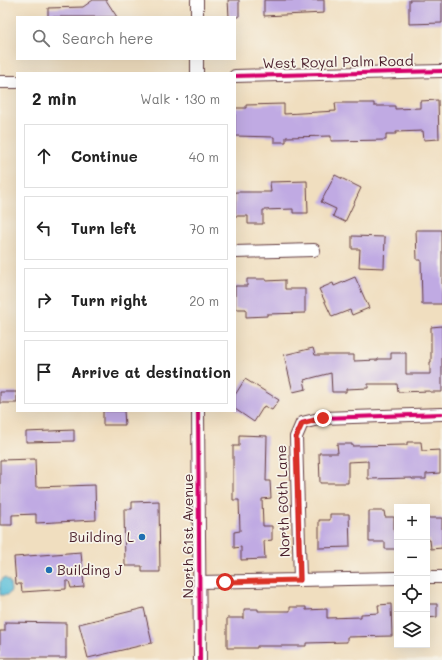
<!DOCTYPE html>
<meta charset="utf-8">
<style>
:root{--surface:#fff;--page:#f6f6f6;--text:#222;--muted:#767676;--line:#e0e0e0}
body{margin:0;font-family:Mali,sans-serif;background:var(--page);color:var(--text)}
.controls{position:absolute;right:12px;bottom:12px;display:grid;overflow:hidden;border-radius:0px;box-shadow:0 4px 16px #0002}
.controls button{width:36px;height:36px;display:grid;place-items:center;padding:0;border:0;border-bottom:1px solid var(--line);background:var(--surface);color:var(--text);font:20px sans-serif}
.stop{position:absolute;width:12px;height:12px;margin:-9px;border:3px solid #d93025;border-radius:50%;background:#fff}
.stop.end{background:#d93025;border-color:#fff;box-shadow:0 1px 4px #0008}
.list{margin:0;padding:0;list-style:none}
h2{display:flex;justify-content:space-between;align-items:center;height:52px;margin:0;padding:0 16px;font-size:17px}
h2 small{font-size:13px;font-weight:400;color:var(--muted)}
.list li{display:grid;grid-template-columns:26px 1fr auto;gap:12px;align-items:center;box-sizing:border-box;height:64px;margin:0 8px 8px;padding:0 8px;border:1px solid var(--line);border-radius:0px}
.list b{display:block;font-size:15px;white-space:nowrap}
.list em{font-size:13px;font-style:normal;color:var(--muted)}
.icon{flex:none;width:22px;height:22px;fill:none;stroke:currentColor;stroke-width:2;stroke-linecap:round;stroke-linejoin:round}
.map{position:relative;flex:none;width:442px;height:660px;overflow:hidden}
.search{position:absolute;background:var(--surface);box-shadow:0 4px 16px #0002;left:16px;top:16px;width:220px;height:44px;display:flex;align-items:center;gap:10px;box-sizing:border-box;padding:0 14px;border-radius:0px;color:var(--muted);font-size:15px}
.panel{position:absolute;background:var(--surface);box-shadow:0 4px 16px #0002;left:16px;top:72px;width:220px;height:340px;border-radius:0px}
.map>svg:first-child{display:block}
</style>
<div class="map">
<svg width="442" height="660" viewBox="0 0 442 660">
<rect width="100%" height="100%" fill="#f7f3e8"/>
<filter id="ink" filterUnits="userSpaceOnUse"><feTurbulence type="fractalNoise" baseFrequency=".025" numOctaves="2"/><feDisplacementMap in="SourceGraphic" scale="8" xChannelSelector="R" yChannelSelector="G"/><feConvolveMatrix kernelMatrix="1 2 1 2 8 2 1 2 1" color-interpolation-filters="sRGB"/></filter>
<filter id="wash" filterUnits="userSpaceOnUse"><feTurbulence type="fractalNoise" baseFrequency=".012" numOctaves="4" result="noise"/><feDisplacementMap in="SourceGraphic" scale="16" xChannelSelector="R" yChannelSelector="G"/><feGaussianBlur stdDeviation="0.9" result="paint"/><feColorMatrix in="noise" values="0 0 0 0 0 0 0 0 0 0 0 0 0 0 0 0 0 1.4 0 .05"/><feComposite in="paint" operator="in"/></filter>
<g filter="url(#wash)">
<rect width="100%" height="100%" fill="#f0debf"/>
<!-- water -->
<path fill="#5cc0da" stroke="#537082" d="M4,577L10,582L11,591L8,595H0V582Z"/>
<g id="blocks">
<!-- building -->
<path fill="#c0aae3" d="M93,0H106L117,17H48V8L83,7Z
M228,0H239V17H229Z
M264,0H324V13L264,16Z
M409,0H442V23L409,24Z
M438,100L439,139L424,140L423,131L396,132V134H386V140L331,141V136L286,137V142H274V137L235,136V108H246V105L284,104V114L336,111L335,103H374V106H395V109L420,108V101Z
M335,175L361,188L345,222L333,216L336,209L321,202Z
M307,181L308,213H293V209L263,210V224H248V216H235V192H271L270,182Z
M416,230H442V304H422L421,260H417Z
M352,236L385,237L384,268L359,267L360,249H352Z
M355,277L369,308L352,315L350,310L332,317L319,289L333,283L334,286Z
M247,279H266V281L285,280V289H305V313L267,314V316L246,317V309H235V286H247Z
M442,326V392H430V391L398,392L397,384H368V388L346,389V392H332L331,373L304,380L306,389L293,392L284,355L313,348L315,355H354V361L378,360V359H391V353H406V374H430V362H431V327Z
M245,379L279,400L272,410L264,406L254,422L235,409V395Z
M0,392H17V403H0Z
M103,411H124L125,425H103Z
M74,430V441L26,442V432Z
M239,435L267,436L266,481H270L271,498L262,499L263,526H272V540L264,541L265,559L241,560V547L234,548V532L240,531L239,500H233V446H239Z
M407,442H421L422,451L440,450V473L426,474V479H412V478L368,479V461L348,462V483H320L319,453H338L337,444H352V446L407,445Z
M35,459L36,487L95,485L96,520L36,523V514L12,515V525H0V460Z
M159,501L160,572H142V566H125L124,509H132V502Z
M369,511H384L385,517H394V532H397V549H385V542H369Z
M330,514H349L350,547L319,548V520H330Z
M427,518H442V548L431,549L430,540H427Z
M81,552L84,587L71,588L69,581H66V589L22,592L21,584H16L14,557Z
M391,604L392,636L347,637V642L306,643V646H257V648H227V618H244V609H258V611H290V607H306V610L327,609V618L361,617V614L379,613L378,605Z
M427,604H437V617L427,618Z
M144,608L152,643L88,658L79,624Z
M5,622L66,623V658H0V631H5Z"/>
</g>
</g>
<g filter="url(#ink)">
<use href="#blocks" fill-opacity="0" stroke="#633c41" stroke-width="1"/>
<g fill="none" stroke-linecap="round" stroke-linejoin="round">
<!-- minor casing -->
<g stroke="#633c41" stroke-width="14">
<path id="minor" d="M197,0V17
M197,59V73
M235,76L442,71
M0,82H17
M235,252L314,250
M198,411L200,660
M427,577H442
M300,580L296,437L302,423L323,418L442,414
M200,582L397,578"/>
</g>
<!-- minor -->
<use href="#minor" stroke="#fff" stroke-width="12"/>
<!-- cycleway casing -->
<g stroke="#f7f3e8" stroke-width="6">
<path id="cycleway" d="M235,76L442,71
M198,411L200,660
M300,580L296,437L302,423L323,418L442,414"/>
</g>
<!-- cycleway -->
<use href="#cycleway" stroke="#d6006c" stroke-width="4"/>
</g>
</g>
<g fill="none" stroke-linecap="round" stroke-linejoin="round" filter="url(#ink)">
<!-- route -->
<path stroke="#d93025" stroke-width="5" d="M225,582L300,580L296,437L302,424L323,418"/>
</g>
<!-- markers -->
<g fill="#1f6fb2" stroke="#f7f3e8" stroke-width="1.5">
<circle cx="142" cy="537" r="4"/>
<circle cx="49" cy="570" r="4"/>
</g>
<g text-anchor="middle" stroke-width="3.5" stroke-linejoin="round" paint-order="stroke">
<!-- street labels -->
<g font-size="14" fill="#4a1f2b" stroke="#f7f3e8">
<text transform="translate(338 62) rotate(-1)" y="5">West Royal Palm Road</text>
<text transform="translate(283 501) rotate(-92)" y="5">North 60th Lane</text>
<text transform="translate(188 536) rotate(-90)" y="5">North 61st Avenue</text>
</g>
<!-- poi labels -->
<g font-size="14" fill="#4a1f2b" stroke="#f7f3e8" text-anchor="end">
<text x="134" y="542">Building L</text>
<text x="57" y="575" text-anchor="start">Building J</text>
</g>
</g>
</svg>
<div class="controls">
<button>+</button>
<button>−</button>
<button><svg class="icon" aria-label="locate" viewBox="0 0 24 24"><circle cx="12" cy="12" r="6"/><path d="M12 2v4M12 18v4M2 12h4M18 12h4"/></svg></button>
<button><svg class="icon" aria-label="layers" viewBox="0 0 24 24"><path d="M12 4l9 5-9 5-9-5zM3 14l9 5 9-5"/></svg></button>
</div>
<div class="stop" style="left:225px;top:582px"></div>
<div class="stop end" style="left:323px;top:418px"></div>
<div class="search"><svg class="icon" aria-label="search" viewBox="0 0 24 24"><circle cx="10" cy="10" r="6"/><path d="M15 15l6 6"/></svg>Search here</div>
<section class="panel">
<h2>2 min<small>Walk · 130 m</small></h2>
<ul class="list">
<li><svg class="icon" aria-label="ahead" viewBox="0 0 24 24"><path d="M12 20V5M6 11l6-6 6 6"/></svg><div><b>Continue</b></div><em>40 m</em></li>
<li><svg class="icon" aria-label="left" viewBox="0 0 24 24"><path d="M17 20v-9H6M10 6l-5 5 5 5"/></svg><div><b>Turn left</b></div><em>70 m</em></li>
<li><svg class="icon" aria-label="right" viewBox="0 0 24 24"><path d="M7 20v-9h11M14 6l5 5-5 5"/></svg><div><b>Turn right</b></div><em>20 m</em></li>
<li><svg class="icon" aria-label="arrive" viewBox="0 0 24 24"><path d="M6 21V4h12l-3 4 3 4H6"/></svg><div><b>Arrive at destination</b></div></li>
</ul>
</section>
</div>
